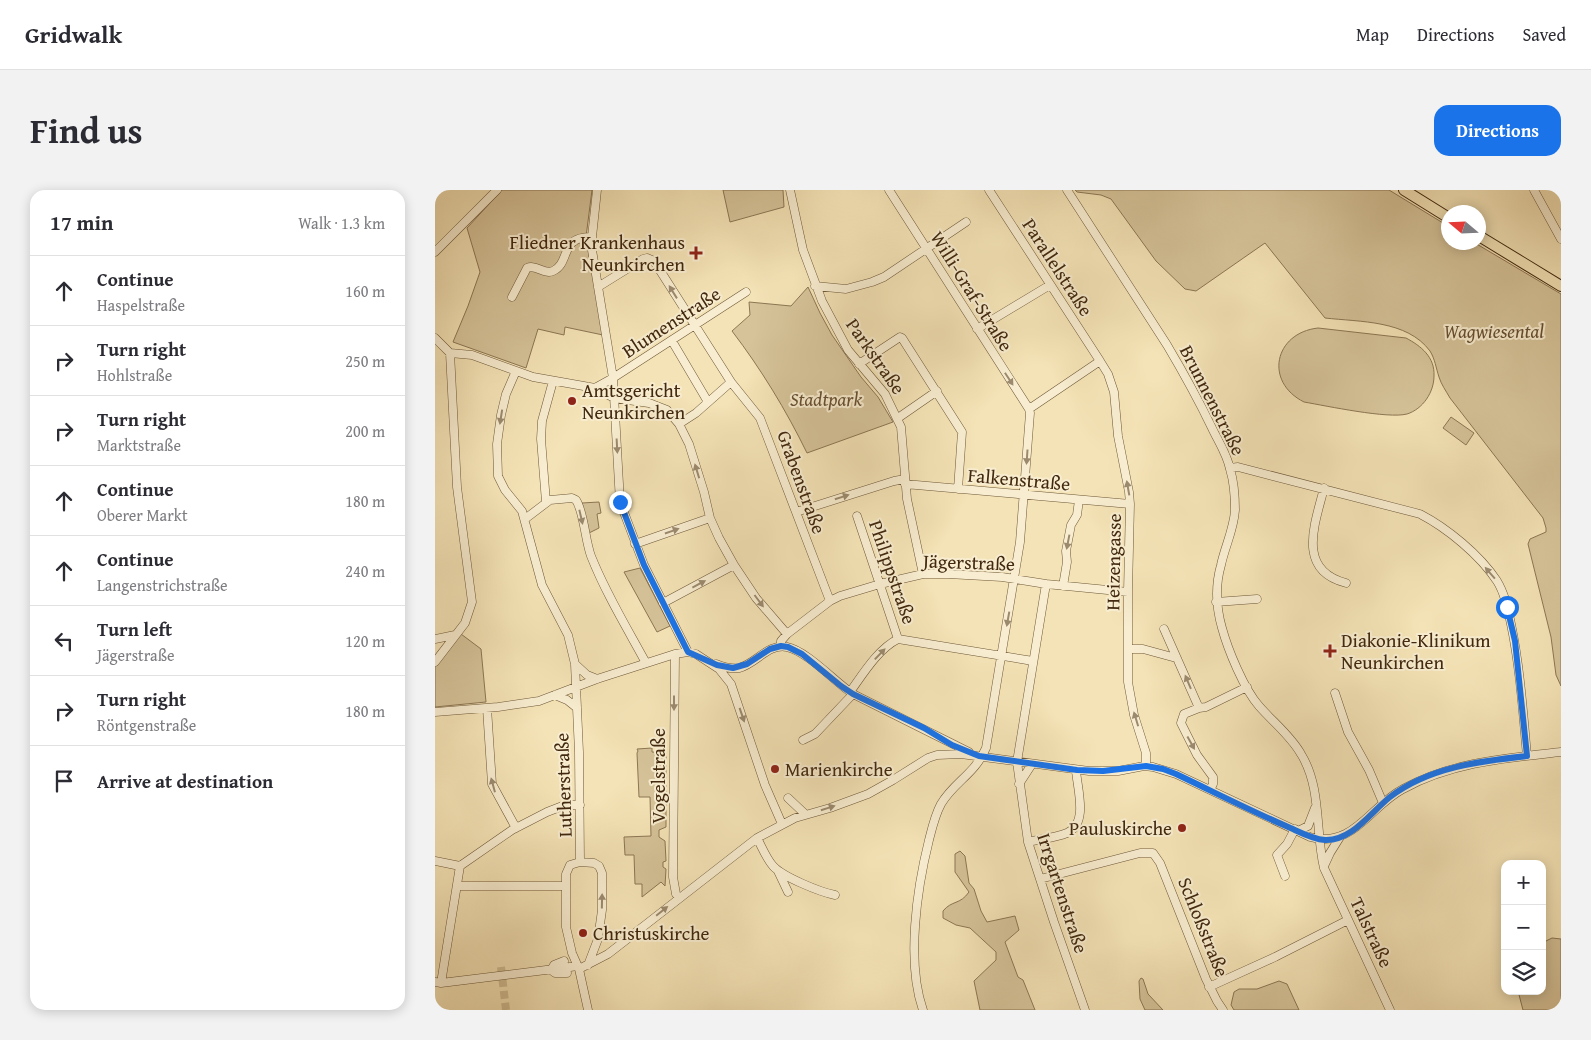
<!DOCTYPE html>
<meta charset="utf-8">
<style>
:root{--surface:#fff;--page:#f2f2f3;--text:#2b2b33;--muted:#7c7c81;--line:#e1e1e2;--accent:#1a73e8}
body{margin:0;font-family:"Gentium Book Plus",serif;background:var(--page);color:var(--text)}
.controls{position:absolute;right:15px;bottom:15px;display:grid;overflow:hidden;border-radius:10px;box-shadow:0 2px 12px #0003}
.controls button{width:45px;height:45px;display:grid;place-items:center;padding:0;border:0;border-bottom:1px solid var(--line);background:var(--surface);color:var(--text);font:25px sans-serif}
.compass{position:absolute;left:1006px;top:15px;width:45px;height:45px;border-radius:50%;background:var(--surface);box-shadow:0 2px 12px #0003;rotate:289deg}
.stop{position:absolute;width:15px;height:15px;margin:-11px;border:4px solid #1a73e8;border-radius:50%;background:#fff}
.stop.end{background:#1a73e8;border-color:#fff;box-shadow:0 1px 5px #0008}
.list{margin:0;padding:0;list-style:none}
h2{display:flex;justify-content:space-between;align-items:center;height:65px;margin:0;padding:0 20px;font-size:21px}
h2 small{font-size:16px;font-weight:400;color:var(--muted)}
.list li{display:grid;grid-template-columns:32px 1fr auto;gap:15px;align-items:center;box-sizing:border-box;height:70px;padding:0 20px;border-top:1px solid var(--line)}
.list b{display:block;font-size:19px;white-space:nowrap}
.list p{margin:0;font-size:16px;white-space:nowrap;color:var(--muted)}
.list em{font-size:16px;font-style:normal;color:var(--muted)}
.icon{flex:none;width:28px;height:28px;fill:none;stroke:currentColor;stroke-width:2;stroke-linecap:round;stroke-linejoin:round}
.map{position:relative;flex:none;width:1126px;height:820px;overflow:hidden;border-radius:15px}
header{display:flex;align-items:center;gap:30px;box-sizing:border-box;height:70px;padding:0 25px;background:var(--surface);border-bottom:1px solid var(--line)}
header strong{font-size:24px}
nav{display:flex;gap:28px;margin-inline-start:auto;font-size:18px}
.intro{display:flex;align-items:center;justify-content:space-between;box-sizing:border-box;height:120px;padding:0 30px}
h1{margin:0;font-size:35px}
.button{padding:12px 22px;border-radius:15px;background:var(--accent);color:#fff;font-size:18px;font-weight:700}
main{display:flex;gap:30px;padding:0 30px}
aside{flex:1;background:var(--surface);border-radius:15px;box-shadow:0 2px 12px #0003}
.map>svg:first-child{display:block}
</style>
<header>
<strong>Gridwalk</strong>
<nav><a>Map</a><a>Directions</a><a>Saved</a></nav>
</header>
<div class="intro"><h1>Find us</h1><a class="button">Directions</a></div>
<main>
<aside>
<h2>17 min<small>Walk · 1.3 km</small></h2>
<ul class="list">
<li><svg class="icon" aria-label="ahead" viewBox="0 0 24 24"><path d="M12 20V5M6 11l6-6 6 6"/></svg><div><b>Continue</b><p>Haspelstraße</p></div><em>160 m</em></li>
<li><svg class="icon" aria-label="right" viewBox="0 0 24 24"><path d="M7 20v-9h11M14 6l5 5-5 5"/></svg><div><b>Turn right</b><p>Hohlstraße</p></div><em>250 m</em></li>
<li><svg class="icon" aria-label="right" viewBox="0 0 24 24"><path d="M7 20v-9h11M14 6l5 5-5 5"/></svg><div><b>Turn right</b><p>Marktstraße</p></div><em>200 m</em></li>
<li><svg class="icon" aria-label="ahead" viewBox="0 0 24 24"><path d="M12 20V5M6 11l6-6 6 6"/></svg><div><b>Continue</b><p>Oberer Markt</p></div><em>180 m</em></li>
<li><svg class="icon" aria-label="ahead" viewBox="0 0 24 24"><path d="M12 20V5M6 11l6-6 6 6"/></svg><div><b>Continue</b><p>Langenstrichstraße</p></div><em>240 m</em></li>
<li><svg class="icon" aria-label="left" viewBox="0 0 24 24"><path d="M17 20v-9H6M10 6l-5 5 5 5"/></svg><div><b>Turn left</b><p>Jägerstraße</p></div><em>120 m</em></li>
<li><svg class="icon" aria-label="right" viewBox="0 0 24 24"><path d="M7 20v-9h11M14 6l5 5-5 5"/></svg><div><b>Turn right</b><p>Röntgenstraße</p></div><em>180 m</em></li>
<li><svg class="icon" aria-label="arrive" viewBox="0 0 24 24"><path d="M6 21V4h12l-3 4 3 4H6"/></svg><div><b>Arrive at destination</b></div></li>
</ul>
</aside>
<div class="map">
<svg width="1126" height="820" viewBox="0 0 1126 820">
<rect width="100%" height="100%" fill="#f4e3b6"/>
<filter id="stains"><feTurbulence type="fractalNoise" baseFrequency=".004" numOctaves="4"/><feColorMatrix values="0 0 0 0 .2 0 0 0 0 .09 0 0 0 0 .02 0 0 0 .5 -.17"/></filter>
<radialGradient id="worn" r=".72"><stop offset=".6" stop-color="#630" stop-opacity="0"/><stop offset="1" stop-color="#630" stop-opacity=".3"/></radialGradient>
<!-- green -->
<path fill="#d6c399" stroke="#8c7654" d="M67,0H157L151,47L168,145L130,137L129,145L103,139L91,178L18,152L33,116L45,82L32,38Z
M288,0H348L349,17L295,32Z
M640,0H954L1013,36L1014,52L1040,53L1126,104V496L1121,485L1116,447L1093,354L1095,349L1111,342V338L1108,328L1015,208C1011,201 1006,194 1004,187C1001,178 1000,169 995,161C972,130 925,132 890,128L830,53L761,101L750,99L721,71L676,9L666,5L642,2Z
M373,97L385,123L397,145L426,187L443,207L458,232L372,263C351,220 326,179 297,141L315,125L314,112L356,116Z
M883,138L971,148C986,156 1000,167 999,186C999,202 988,219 972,224C953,229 892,216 869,212C829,192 839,143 883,138Z
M1016,227L1039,243L1031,255L1008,238Z
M164,312L166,323L162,324L164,338L154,343L147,313Z
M205,378L235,436L222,442L189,382Z
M26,444L46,459L51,512L0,517V475Z
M217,558V562L231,563V637L224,640V647L230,651L231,671L228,672V677L231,679L230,696L226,692L207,707V694H200L199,665H190L189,647L216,646L215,607H204L202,563L203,561L202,559Z
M525,661L530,666L534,693L539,699L546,721L552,732L580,726L584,740L570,752L583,787L588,790L600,820H545L539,791L561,770V762L535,738L521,735L508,728V721C517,710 525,715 534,702L520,682V664Z
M1117,748L1126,749V820H1088L1083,801H1107V753Z
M706,788L708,789L713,804L728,820H710L705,809L704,791Z
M844,791L852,794L864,820H799L796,815L799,802L804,799H822Z"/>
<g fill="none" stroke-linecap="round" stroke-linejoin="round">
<!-- minor-tunnel -->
<path stroke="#d0be94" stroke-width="8" stroke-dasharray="8 4" stroke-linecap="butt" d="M66,777L71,820"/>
<!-- minor casing -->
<g stroke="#6e5738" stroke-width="9">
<path id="minor" d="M162,0L157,47V60L178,188L185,312L209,375L253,462
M355,0L368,60L387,111L413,160L450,204L466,237L472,309L488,384
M454,0L594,219L595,223L585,352L551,558C540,584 519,592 506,614C500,625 497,638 494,650C482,698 471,772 488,820
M554,0L665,171L673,184L679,202L683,246L694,302L695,314L693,402V492L699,525L711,563V576
M632,0L732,155C748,182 763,209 777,238C783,251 792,264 795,279C799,292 800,306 800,320C799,339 790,356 786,375C780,396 781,417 787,438C793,460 809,499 824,516C838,532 856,546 866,564C887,598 880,641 889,678L955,820
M1099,0L1126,49
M0,62L62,0
M380,96L411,99L437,92L449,87L531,32
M163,97L208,69L212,68L219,71L296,192L325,228L395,411
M77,107L92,78C101,74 109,85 118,81C136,73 124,46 157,47
M542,139L615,95
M0,148L15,163L37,165L98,187L160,198L179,208L214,213L232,220L244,234L254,254L269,302L275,328L284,348L299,375L321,408L352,444
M237,151L273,212
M424,174L465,147L467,148L527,242L523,299
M81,181L71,204L66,225L62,254L63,286L70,300L87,321L107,395L133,445L140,474L144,562L145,672
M160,198L178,188L311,102
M594,219L665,171
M463,228L502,201
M244,234L261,223L296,192
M795,278L803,277L985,324C1012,338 1045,365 1062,391C1070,404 1073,420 1076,434C1085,477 1088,522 1092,566
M470,294L695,314
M889,298C880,334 861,380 911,393
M111,312L106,249L107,231L118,191
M361,322L459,291L470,289
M422,326L463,449
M90,329L115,310L137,308L141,310C149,322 150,350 156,366C171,404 192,438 211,473
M200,354L275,328
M611,394L582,572L593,652L619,732L650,820
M628,396L632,372L631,361L636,335L642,325L644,310
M781,412L822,409
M228,413L299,375
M729,439L764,518
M0,449L20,445
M346,456V451L352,444L395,411L405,406L445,394L488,384H513L567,387L611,394L693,402
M693,459H708L741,468
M240,464L238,687L241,704L244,707
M0,472L30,433L37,412L22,297L15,163
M140,474L152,485L162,489
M281,474C288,477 296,479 304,478C321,474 333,453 352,457C372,461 400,492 418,504L534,562
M415,502C428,484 443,459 463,449L598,471
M900,503L913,542L934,580L948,613
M120,505L132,510L142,518
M52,518L57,594L81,638
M0,522L63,517L104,511L162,489L240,464L253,462L261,464L284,479L296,494L330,595L347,634
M368,550L380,544L418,504
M584,594L597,574
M775,600L778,594V587L762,565L746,533L749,524L764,518L771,517L812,497
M353,608L369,623
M863,641L873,636L880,618
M322,648C327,657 331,668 338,676C348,687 385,702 400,705
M593,652C605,649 620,648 632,643C654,634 642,598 641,580
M0,671L25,676
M889,676L895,663L905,647
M343,681L353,702
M850,686L842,665L852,654L860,639
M605,689L705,663H718L725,673L771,789L782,811L788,820
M22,696H130
M129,771L119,775L116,780L120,783H132
M144,779L173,764L322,648L360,628L395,618L433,604L458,590L493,568L502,565L526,564L654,581H683L709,576L718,577L741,584L875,647C918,659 935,616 968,599C1017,572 1072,568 1126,562
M0,792L6,793L143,776
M6,793L25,676L77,640L112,622L130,615H145
M774,797L840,767L913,730
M153,820L144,779L137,763L131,737V684L135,675L145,672L159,673L164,676L167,683V720L163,749L153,775"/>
</g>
<!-- major casing -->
<g stroke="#41280e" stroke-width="12">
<path id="major" d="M969,0L1014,28
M1044,46L1126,96"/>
</g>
<!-- minor -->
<use href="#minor" stroke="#f8edd0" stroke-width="8"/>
<!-- major -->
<use href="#major" stroke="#f4e3b6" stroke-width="10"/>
</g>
<!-- one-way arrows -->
<defs><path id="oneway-solid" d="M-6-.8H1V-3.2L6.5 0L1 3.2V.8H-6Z" transform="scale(1.25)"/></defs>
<g fill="#9c8a6f">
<use href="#oneway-solid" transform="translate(238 102) rotate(-122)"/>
<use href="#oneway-solid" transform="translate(574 189) rotate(57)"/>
<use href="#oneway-solid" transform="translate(66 227) rotate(99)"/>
<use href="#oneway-solid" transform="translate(182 256) rotate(87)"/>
<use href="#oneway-solid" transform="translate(592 267) rotate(94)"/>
<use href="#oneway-solid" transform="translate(262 281) rotate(-107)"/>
<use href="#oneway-solid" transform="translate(693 298) rotate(-100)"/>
<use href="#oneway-solid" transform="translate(407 307) rotate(-17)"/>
<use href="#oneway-solid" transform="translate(146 327) rotate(77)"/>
<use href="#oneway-solid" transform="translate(237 341) rotate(-19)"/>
<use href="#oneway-solid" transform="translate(633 352) rotate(101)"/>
<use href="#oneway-solid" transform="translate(1055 383) rotate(-131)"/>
<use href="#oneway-solid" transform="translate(264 394) rotate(-28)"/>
<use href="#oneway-solid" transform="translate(324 411) rotate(53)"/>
<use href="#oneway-solid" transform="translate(573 429) rotate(100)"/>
<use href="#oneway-solid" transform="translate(445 464) rotate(-46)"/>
<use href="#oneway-solid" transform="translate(753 492) rotate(-113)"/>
<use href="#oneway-solid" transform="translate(239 513) rotate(90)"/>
<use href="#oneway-solid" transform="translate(307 525) rotate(71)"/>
<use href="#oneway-solid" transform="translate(701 529) rotate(-107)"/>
<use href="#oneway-solid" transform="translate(756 553) rotate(61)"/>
<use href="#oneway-solid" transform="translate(58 595) rotate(-105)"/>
<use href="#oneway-solid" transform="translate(393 618) rotate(-18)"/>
<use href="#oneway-solid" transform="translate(167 711) rotate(-89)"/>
<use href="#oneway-solid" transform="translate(227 721) rotate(-39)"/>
</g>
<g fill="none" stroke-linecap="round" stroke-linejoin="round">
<!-- route -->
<path stroke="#1a73e8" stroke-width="6" d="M185,312L209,375L253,462L282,475L298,478L312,474L335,459L346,456L353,457L367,464L406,496L418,504L489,538L517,555L544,566L642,580L668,581L711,576L728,579L741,584C777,601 814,620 851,636C863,641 876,649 890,650C917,651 936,622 955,607C994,577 1046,571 1092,566L1080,451L1072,417"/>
</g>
<!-- markers -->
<g fill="#8f2418" stroke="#f8edd0" stroke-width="2">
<path d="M258.5 55.5h5v5h5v5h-5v5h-5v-5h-5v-5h5z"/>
<circle cx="137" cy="211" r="5"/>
<path d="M892.5 453.5h5v5h5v5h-5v5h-5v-5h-5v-5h5z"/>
<circle cx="340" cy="579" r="5"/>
<circle cx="747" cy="638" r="5"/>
<circle cx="148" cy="743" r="5"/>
</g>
<g text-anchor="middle" stroke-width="4" stroke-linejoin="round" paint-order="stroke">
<!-- poi labels -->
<g font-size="19" fill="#41280e" stroke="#f8edd0" text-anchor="start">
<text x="250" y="59" text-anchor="end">Fliedner Krankenhaus<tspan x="250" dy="22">Neunkirchen</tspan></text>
<text x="147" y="207">Amtsgericht<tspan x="147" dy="22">Neunkirchen</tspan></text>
<text x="906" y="457">Diakonie-Klinikum<tspan x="906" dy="22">Neunkirchen</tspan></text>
<text x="350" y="586">Marienkirche</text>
<text x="737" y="645" text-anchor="end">Pauluskirche</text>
<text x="158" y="750">Christuskirche</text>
</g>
<!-- street labels -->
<g font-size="19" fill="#41280e" stroke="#f8edd0">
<text transform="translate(623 77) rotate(57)" y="7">Parallelstraße</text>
<text transform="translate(537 101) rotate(58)" y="7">Willi-Graf-Straße</text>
<text transform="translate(236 132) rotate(-33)" y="7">Blumenstraße</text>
<text transform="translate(441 166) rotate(55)" y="7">Parkstraße</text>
<text transform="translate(778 210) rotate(63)" y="7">Brunnenstraße</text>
<text transform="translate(584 289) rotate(5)" y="7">Falkenstraße</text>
<text transform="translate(367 292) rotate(70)" y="7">Grabenstraße</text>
<text transform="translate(534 372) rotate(2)" y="7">Jägerstraße</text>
<text transform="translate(678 372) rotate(-89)" y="7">Heizengasse</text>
<text transform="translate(458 382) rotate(71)" y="7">Philippstraße</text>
<text transform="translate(223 586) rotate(-90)" y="7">Vogelstraße</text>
<text transform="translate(128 595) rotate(-92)" y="7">Lutherstraße</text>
<text transform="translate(628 703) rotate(72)" y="7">Irrgartenstraße</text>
<text transform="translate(769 737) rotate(68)" y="7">Schloßstraße</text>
<text transform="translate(937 742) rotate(65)" y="7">Talstraße</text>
</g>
<!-- park labels -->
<g font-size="19" font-style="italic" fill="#664f31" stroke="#f8edd0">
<text x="1059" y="148">Wagwiesental</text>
<text x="391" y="216">Stadtpark</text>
</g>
</g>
<rect width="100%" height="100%" filter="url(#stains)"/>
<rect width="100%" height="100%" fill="url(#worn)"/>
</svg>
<div class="controls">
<button>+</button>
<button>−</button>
<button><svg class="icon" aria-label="layers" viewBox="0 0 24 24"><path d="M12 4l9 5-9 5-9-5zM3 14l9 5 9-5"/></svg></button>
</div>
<svg class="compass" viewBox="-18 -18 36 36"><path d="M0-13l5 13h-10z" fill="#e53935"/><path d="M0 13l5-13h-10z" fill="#7c7c81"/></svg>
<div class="stop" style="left:1072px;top:417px"></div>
<div class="stop end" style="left:185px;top:312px"></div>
</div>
</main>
